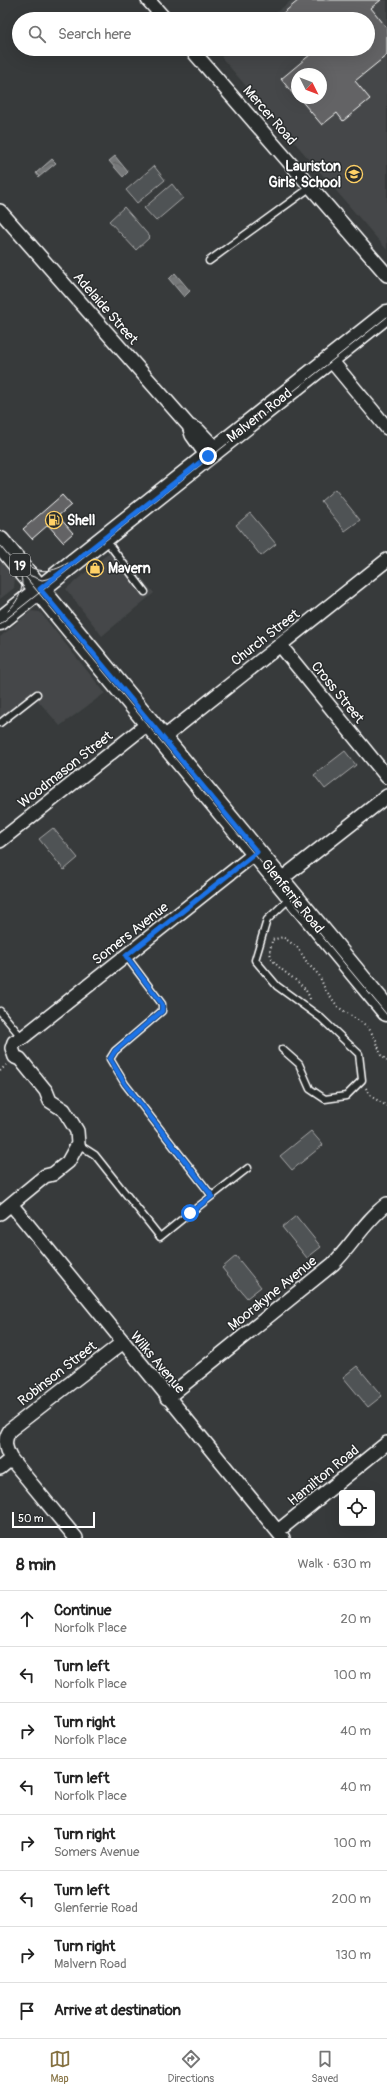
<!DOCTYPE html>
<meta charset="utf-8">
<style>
:root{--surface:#fff;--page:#f2f2f2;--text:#222;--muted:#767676;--line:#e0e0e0;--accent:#857141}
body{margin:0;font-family:Pangolin,sans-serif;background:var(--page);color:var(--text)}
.controls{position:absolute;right:12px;bottom:12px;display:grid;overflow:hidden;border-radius:4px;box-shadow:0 4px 16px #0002}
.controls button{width:36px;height:36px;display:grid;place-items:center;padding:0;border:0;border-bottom:1px solid var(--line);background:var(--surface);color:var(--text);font:20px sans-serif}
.compass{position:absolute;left:291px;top:68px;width:36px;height:36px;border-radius:50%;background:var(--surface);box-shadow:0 4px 16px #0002;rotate:132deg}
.scale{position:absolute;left:12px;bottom:10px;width:83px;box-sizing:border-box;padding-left:4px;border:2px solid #fff;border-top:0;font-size:11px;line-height:14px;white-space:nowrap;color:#fff;-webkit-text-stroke:3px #2a2d2e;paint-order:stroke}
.stop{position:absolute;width:12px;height:12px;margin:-9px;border:3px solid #1a73e8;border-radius:50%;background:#fff}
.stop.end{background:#1a73e8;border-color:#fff;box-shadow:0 1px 4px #0008}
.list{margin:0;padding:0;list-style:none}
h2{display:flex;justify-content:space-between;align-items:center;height:52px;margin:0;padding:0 16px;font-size:17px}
h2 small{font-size:13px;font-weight:400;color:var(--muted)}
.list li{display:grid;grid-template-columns:26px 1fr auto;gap:12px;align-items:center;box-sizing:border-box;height:56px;padding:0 16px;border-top:1px solid var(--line)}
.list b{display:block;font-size:15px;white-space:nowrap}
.list p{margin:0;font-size:13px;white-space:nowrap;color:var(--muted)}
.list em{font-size:13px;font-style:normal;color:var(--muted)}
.icon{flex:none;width:22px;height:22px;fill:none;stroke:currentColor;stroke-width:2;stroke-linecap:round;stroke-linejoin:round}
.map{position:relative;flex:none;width:387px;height:1538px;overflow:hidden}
.search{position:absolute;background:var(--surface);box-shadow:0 4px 16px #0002;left:12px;right:12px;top:12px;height:44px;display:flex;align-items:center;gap:10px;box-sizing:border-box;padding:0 14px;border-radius:22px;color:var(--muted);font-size:15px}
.sheet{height:500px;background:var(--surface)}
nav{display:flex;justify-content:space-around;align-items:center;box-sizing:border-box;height:56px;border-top:1px solid var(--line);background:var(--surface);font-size:11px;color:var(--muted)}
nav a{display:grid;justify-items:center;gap:2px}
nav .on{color:var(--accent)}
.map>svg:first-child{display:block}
</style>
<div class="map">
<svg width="387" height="1538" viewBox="0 0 387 1538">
<defs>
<pattern id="water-waves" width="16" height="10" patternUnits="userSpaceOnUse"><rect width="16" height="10" fill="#767879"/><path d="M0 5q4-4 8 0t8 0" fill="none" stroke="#616262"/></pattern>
</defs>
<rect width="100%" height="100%" fill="#373a3b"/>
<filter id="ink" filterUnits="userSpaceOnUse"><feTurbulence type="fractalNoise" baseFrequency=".025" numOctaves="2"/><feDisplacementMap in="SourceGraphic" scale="8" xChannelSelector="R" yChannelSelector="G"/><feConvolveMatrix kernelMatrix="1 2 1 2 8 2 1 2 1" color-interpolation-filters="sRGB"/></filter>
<g filter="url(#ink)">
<!-- built -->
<path fill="#444748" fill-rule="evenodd" d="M292,0H387V250L221,57L231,49H368V19H268ZM297,74H321V98H297Z
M116,547L154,593L102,636L66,589Z
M0,560L15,577L14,588L0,599Z
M31,611L40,612L105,693L60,726L34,696L0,724V637Z"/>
<!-- park -->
<path fill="#505354" stroke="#a8a9aa" d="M154,166L165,180L137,203L126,190Z
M172,184L183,198L156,221L144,208Z
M124,207L150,237L136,250L109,221Z
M335,489L360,520L345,531L321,501Z
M250,513L276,544L261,556L236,525Z
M345,751L356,765L325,789L314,775Z
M53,828L78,858L64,870L39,839Z
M311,1131L323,1145L292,1170L280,1156Z
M296,1216L321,1247L307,1258L282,1227Z
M236,1256L261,1287L247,1298L222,1268Z
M357,1366L382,1396L368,1407L343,1377Z"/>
<!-- water -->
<path fill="url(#water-waves)" stroke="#adaeaf" d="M115,156L128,172L123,177L109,161Z
M52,159L56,163L39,177L36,173Z
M175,273L190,291L184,297L169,279Z"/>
<!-- building -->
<path fill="#636465" stroke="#fff" d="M299,0H381L371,8L387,28V55L355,81L370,99L343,121L337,113L322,125L299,98H321V74H297V99L281,79L317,49H368V19H276Z
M62,495L71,505L58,516L73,533L63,542L48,525L32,539L23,529Z"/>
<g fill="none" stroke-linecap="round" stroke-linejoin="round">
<!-- service casing -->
<g stroke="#fff" stroke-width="9">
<path id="service" d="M209,261L311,187
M105,539L145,592
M0,723L37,694
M126,956L162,1004V1011L115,1051L110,1059L125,1084L212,1196
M0,1011L22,1038
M282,1049L299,1064L310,1089L325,1099L346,1096L362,1080L359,1054L321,1018L277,986L255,960L267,920L290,898
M78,1144L95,1155L160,1237L186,1216
M190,1213L248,1168"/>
</g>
<!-- minor casing -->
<g stroke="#fff" stroke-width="16">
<path id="minor" d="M148,0L165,19
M191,49L387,275
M0,211L189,426L192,435L207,456
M330,359L387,428
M189,426L198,430L216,449
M280,645L387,777
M163,738L387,560
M0,841L150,722
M280,880L387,796
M11,1204L283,1538
M0,1213L45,1176L53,1174L68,1162L78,1144L77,1131L64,1110L50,1101L46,1091L20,1059L15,1057L12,1048L14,1042L22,1038L257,852
M167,1398L333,1264C352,1245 365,1221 387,1204
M11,1459L76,1538
M0,1468L11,1459C5,1448 3,1441 10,1430L122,1343
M278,1531L387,1443"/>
</g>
<!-- secondary casing -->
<g stroke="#fff" stroke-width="21">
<path id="secondary" d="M0,621L387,314"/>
</g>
<!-- primary casing -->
<g stroke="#fff" stroke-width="23">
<path id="primary" d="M0,542L387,1011"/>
</g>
<!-- path -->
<path stroke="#fff" stroke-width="2" stroke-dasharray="1 3" stroke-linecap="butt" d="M310,999C304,978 272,971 270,952C270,949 272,943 272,940L283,937L298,948L308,964L319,975L325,989L338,1007L368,1027L376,1040L381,1055L387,1061
M0,1071L6,1065
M366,1088L372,1097L387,1106"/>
<!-- service -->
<use href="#service" stroke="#2a2d2e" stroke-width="6"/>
<!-- minor -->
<use href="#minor" stroke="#2a2d2e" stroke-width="13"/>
<!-- secondary -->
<use href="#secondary" stroke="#2a2d2e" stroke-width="18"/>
<!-- primary -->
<use href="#primary" stroke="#2a2d2e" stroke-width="20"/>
<!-- tram -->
<path stroke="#fff" stroke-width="1" d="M0,546L387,1015
M18,558C34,573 49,575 68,563
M26,574L42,580L56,577
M8,611C20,599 26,586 19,570
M0,624L387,317"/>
</g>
</g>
<g fill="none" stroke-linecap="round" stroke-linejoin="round" filter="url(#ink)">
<!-- route -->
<path stroke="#1a73e8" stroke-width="5" d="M190,1213L212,1196L125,1084L110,1059L115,1051L162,1011V1004L126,956L257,852L40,589L208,456"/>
</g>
<!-- icons -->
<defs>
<g id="school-ring" transform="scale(0.9)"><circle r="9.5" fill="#2a2d2e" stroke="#ffd166" stroke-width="1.5"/><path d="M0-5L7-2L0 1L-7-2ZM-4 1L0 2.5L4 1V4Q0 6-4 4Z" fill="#ffd166"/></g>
<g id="fuel-ring" transform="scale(0.9)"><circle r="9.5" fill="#2a2d2e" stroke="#ffd166" stroke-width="1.5"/><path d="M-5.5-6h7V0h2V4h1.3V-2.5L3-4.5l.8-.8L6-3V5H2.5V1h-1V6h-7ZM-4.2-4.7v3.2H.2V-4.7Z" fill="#ffd166"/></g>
<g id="shop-ring" transform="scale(0.9)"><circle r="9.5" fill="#2a2d2e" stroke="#ffd166" stroke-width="1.5"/><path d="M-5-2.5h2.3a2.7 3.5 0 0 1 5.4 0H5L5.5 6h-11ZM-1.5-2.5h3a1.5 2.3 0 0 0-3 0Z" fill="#ffd166"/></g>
</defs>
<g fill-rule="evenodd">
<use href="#school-ring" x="354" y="174"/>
<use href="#fuel-ring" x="54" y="520"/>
<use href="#shop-ring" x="95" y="568"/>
</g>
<g text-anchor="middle" stroke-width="3" stroke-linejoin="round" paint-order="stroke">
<!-- shield labels -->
<rect fill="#2a2d2e" stroke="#bfc0c0" stroke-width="1" x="10" y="554" width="20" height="22" rx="3"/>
<g font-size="13" font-weight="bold" fill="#fff">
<text x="20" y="570">19</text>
</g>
<!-- street labels -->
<g font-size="14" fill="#fff" stroke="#2a2d2e">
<text transform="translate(270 115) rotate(49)" y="5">Mercer Road</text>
<text transform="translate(106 308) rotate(49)" y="5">Adelaide Street</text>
<text transform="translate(259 415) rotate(-38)" y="5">Malvern Road</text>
<text transform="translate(265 637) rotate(-38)" y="5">Church Street</text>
<text transform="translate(338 692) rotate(51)" y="5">Cross Street</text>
<text transform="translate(65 769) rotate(-38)" y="5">Woodmason Street</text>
<text transform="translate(293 896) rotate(51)" y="5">Glenferrie Road</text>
<text transform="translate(130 933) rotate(-38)" y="5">Somers Avenue</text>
<text transform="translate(272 1293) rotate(-39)" y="5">Moorakyne Avenue</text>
<text transform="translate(158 1362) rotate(50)" y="5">Wilks Avenue</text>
<text transform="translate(57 1373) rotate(-38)" y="5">Robinson Street</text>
<text transform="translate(323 1475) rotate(-39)" y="5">Hamilton Road</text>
</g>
<!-- poi labels -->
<g font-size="14" font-weight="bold" fill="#fff" stroke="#2a2d2e" text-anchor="start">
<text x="341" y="171" text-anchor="end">Lauriston<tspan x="341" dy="16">Girls' School</tspan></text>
<text x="67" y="525">Shell</text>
<text x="108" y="573">Mavern</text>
</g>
</g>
</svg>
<div class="controls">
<button><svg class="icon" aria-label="locate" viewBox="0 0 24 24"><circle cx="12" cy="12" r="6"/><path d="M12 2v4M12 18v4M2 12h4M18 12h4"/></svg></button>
</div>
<svg class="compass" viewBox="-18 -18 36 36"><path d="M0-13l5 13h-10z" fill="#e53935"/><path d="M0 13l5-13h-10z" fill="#767676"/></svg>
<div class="scale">50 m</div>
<div class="stop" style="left:190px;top:1213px"></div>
<div class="stop end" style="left:208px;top:456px"></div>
<div class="search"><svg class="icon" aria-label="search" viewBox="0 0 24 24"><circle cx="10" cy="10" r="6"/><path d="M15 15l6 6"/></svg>Search here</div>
</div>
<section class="sheet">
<h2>8 min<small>Walk · 630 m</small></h2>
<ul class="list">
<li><svg class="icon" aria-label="ahead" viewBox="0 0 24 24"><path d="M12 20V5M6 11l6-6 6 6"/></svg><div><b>Continue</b><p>Norfolk Place</p></div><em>20 m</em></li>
<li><svg class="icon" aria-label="left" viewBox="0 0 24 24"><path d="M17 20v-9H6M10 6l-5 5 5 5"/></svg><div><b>Turn left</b><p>Norfolk Place</p></div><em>100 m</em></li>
<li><svg class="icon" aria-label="right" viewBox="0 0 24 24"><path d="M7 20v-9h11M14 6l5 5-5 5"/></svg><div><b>Turn right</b><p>Norfolk Place</p></div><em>40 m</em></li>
<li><svg class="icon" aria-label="left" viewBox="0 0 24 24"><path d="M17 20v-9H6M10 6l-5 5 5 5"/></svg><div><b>Turn left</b><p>Norfolk Place</p></div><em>40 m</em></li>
<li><svg class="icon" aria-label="right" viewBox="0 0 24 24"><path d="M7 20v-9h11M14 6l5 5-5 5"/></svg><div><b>Turn right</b><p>Somers Avenue</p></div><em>100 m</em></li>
<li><svg class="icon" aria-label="left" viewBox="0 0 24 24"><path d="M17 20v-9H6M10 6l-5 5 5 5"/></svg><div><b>Turn left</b><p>Glenferrie Road</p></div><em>200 m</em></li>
<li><svg class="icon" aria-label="right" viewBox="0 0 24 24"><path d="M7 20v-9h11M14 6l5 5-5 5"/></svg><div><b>Turn right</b><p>Malvern Road</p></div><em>130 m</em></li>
<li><svg class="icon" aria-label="arrive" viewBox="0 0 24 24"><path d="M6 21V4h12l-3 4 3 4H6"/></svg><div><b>Arrive at destination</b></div></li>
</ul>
</section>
<nav>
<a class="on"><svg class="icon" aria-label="map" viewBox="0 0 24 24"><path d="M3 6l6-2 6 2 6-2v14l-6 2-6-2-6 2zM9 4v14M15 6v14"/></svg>Map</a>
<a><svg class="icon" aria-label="directions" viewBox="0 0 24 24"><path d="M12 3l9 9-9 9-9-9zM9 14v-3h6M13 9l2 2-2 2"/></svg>Directions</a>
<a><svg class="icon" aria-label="saved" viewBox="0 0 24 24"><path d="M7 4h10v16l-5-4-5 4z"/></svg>Saved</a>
</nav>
